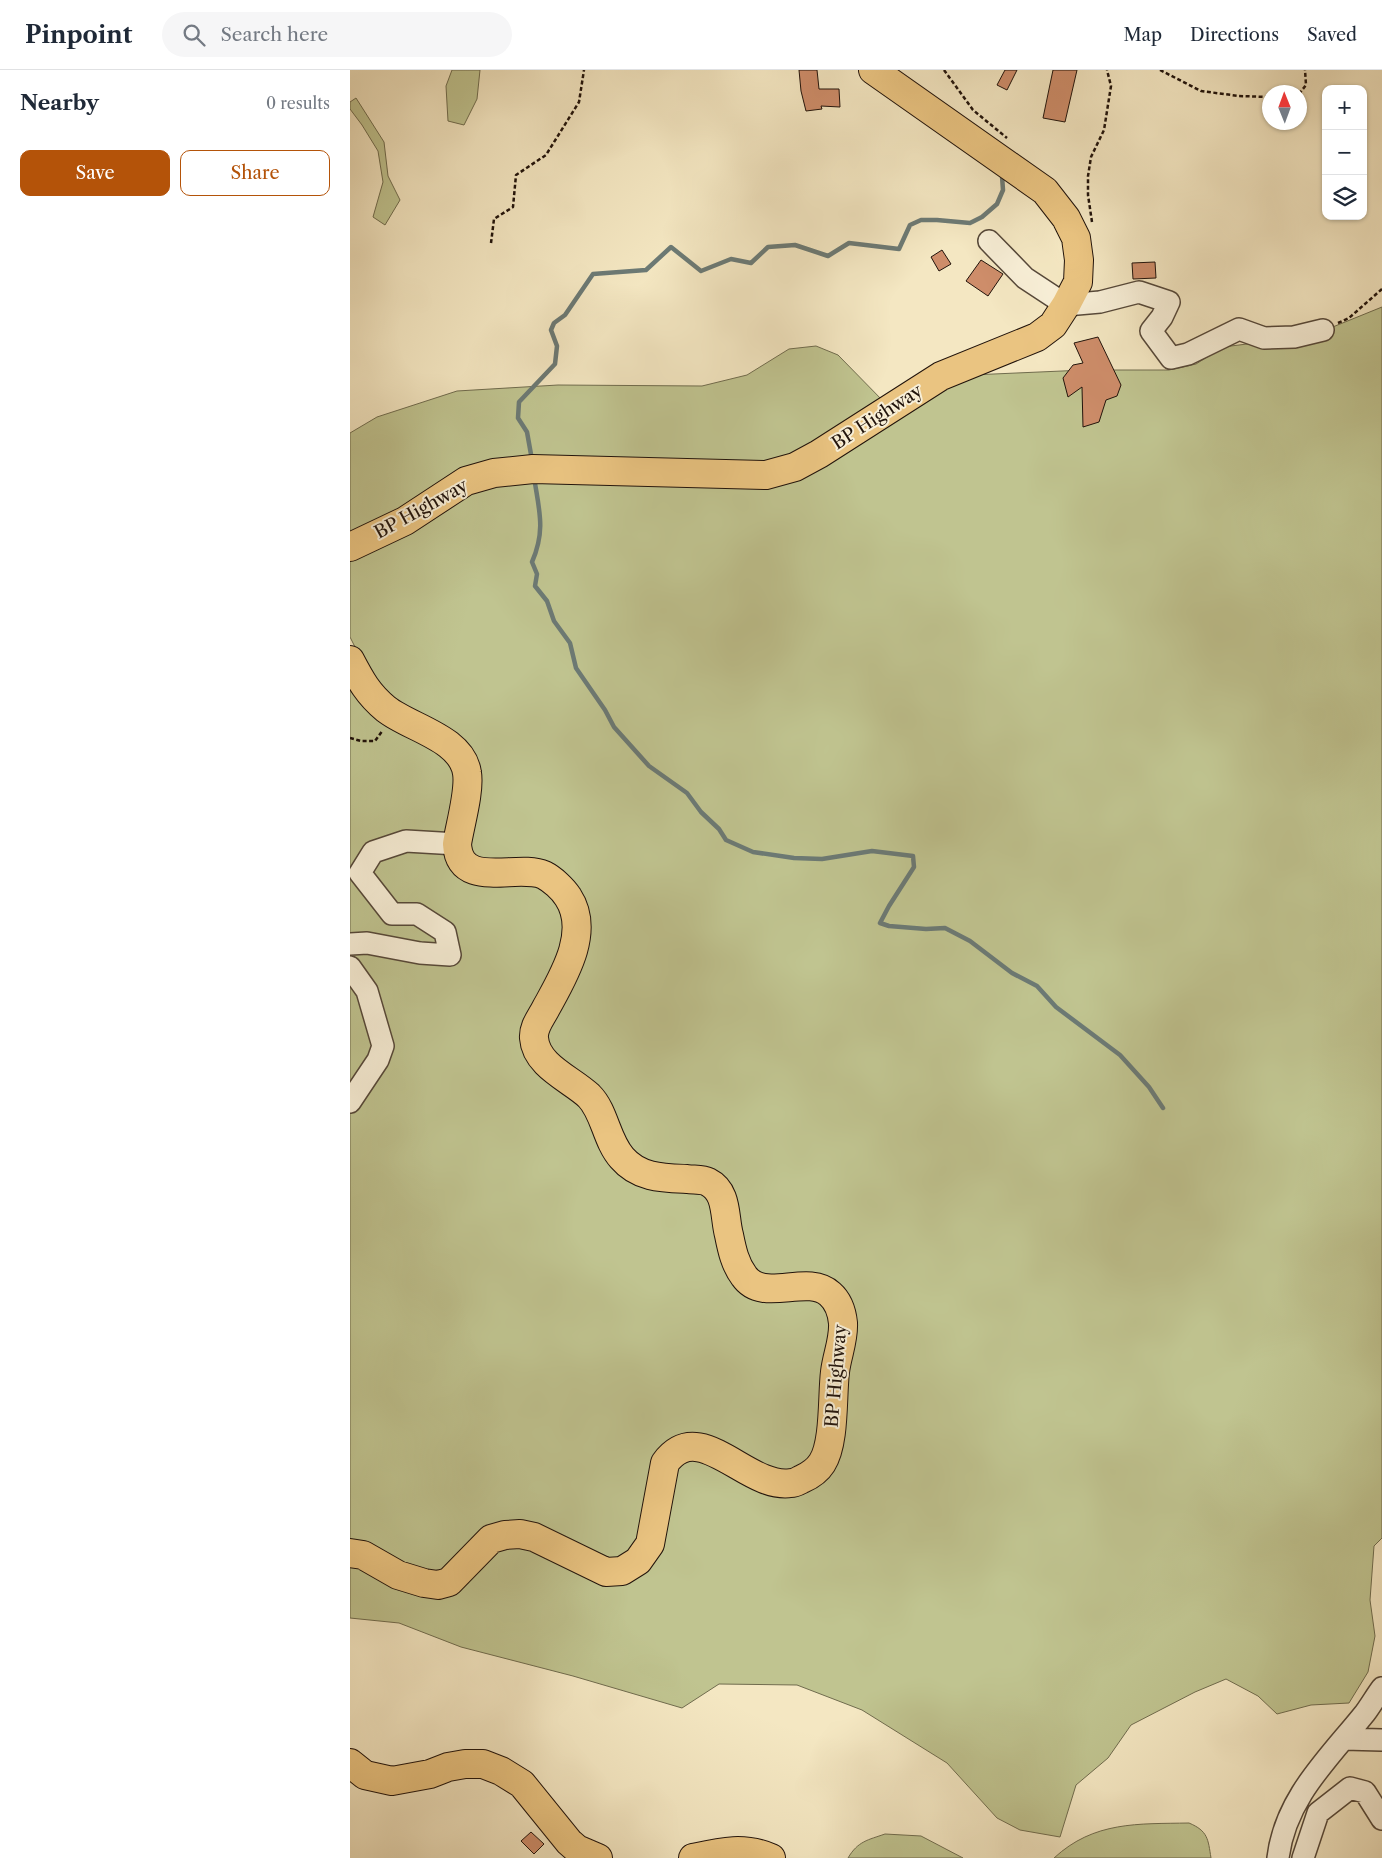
<!DOCTYPE html>
<meta charset="utf-8">
<style>
:root{--surface:#fff;--page:#f6f6f7;--text:#1f2937;--muted:#747a83;--line:#e0e1e3;--accent:#b45309}
body{margin:0;font-family:"Libre Caslon Text",serif;background:var(--page);color:var(--text)}
.controls{position:absolute;right:15px;top:15px;display:grid;overflow:hidden;border-radius:10px;box-shadow:0 1px 4px #0004}
.controls button{width:45px;height:45px;display:grid;place-items:center;padding:0;border:0;border-bottom:1px solid var(--line);background:var(--surface);color:var(--text);font:25px sans-serif}
.compass{position:absolute;left:912px;top:15px;width:45px;height:45px;border-radius:50%;background:var(--surface);box-shadow:0 1px 4px #0004;rotate:359deg}
.list{margin:0;padding:0;list-style:none}
h2{display:flex;justify-content:space-between;align-items:center;height:65px;margin:0;padding:0 20px;font-size:21px}
h2 small{font-size:16px;font-weight:400;color:var(--muted)}
.actions{display:flex;gap:10px;padding:15px 20px}
.actions a{flex:1;padding:11px 0;border:1px solid var(--accent);border-radius:10px;text-align:center;font-size:18px;color:var(--accent)}
.actions .main{background:var(--accent);color:#fff}
.icon{flex:none;width:28px;height:28px;fill:none;stroke:currentColor;stroke-width:2;stroke-linecap:round;stroke-linejoin:round}
.map{position:relative;flex:none;width:1032px;height:1788px;overflow:hidden}
header{display:flex;align-items:center;gap:30px;box-sizing:border-box;height:70px;padding:0 25px;background:var(--surface);border-bottom:1px solid var(--line)}
header strong{font-size:24px}
nav{display:flex;gap:28px;margin-inline-start:auto;font-size:18px}
.search{width:350px;height:45px;background:var(--page);display:flex;align-items:center;gap:12px;box-sizing:border-box;padding:0 18px;border-radius:28px;color:var(--muted);font-size:19px}
main{display:flex}
aside{flex:1;background:var(--surface)}
.map>svg:first-child{display:block}
</style>
<header>
<strong>Pinpoint</strong>
<div class="search"><svg class="icon" aria-label="search" viewBox="0 0 24 24"><circle cx="10" cy="10" r="6"/><path d="M15 15l6 6"/></svg>Search here</div>
<nav><a>Map</a><a>Directions</a><a>Saved</a></nav>
</header>
<main>
<aside>
<h2>Nearby<small>0 results</small></h2>
<ul class="list">
</ul>
<div class="actions"><a class="main">Save</a><a>Share</a></div>
</aside>
<div class="map">
<svg width="1032" height="1788" viewBox="0 0 1032 1788">
<rect width="100%" height="100%" fill="#f4e7c2"/>
<filter id="stains"><feTurbulence type="fractalNoise" baseFrequency=".004" numOctaves="4"/><feColorMatrix values="0 0 0 0 .2 0 0 0 0 .09 0 0 0 0 .02 0 0 0 .5 -.17"/></filter>
<radialGradient id="worn" r=".72"><stop offset=".6" stop-color="#630" stop-opacity="0"/><stop offset="1" stop-color="#630" stop-opacity=".3"/></radialGradient>
<!-- green -->
<path fill="#c0c490" stroke="#706c4e" d="M102,0H130L127,29L114,55L98,51L96,16Z
M6,28L34,72L38,106L50,130L35,155L23,147L33,112L28,81L12,55L0,39V32Z
M1032,237V1468L1024,1476L1020,1530L1025,1566L1018,1602L999,1633L961,1635L927,1644L908,1626L876,1609L845,1622L781,1655L758,1688L726,1715L710,1767L670,1760L647,1748L597,1693L512,1640L447,1615L369,1614L332,1638L223,1606L111,1577L49,1553L0,1548V618L24,615L0,567V485L147,410L419,411L621,305L735,300H819L846,294L873,277L897,274L928,273L963,265Z
M466,276L488,285L535,333L442,389L413,398L148,397L0,469V363L27,347L107,321L208,315L352,316L397,305L439,279Z
M839,1753C858,1761 858,1769 861,1788H704C744,1751 788,1754 839,1753Z
M535,1764L571,1766L613,1788H498C508,1771 518,1770 535,1764Z"/>
<g fill="none" stroke-linecap="round" stroke-linejoin="round">
<!-- stream -->
<path stroke="#6c7a75" stroke-width="4.5" d="M182,390L177,362L168,348L169,332L205,294L207,276L201,260L204,253L215,245L243,204L296,200L321,177L351,201L381,189L401,193L418,177L445,175L478,186L499,173L549,179L560,155L571,150H587L620,153L632,147L647,134L653,120L652,106
M184,407C189,440 196,460 182,492L187,504L185,516L197,531L204,551L220,573L226,598L255,640L264,657L299,696L337,723L351,742L369,759L376,770L403,782L444,788L472,789L522,781L563,786L564,797L539,836L530,853L539,856L576,859L595,858L620,871L662,903L687,916L706,937L770,985L799,1017L813,1038"/>
</g>
<!-- building -->
<path fill="#ce8d6a" stroke="#21130b" d="M449,0H467L469,19H489L490,37L471,36L472,39L456,41L451,21Z
M655,0H667L657,20L647,15Z
M703,0H727L715,52L693,48Z
M592,180L601,194L589,201L581,187Z
M631,190L653,204L638,226L616,211Z
M805,192L806,208L783,209L782,193Z
M748,267L771,315L767,326L756,330L749,352L733,357L732,317L718,327L713,308L723,295L733,293L724,273Z
M181,1762L194,1774L184,1784L171,1771Z"/>
<g fill="none" stroke-linecap="round" stroke-linejoin="round">
<!-- minor casing -->
<g stroke="#564839" stroke-width="24">
<path id="minor" d="M639,171L675,208L716,235L750,232L789,222L819,232L812,247L801,261L821,288L838,284L889,259L914,268L944,267L973,260
M0,874L17,873L70,883L100,885L95,862L67,844H42L10,803L23,782L56,771L107,774
M0,897L17,921L33,976L28,990L0,1032
M994,1669L1032,1670
M928,1788C935,1728 979,1688 1015,1643C1021,1635 1026,1626 1032,1618
M953,1788L968,1743L1000,1718L1015,1722L1032,1749"/>
</g>
<!-- highway casing -->
<g stroke="#21130b" stroke-width="30">
<path id="highway" d="M0,477L55,451L116,411L144,403L183,399L416,405L445,397L469,384L591,306L687,267L703,255L716,235L728,212L729,190L726,168L716,148L695,121L523,0
M0,590C11,611 18,624 36,639C60,658 112,668 117,703C120,721 110,755 107,774C110,821 167,793 194,805C202,809 213,819 218,827C241,862 213,907 196,938C191,948 183,957 184,968C186,996 221,1009 239,1026C255,1042 256,1070 272,1088C289,1108 313,1108 337,1109C344,1110 352,1109 358,1112C378,1122 374,1147 379,1165C382,1180 385,1194 394,1206C413,1234 457,1203 480,1224C488,1231 492,1243 493,1253C494,1270 487,1285 485,1302C482,1326 485,1373 472,1393C467,1401 461,1405 452,1409C448,1411 445,1413 441,1413C397,1420 350,1345 315,1393L300,1474L288,1491L272,1501L256,1502L184,1467L170,1464L155,1465L141,1469L99,1512L88,1515L74,1513L48,1505L13,1485L0,1483
M0,1693L15,1705L42,1711L80,1704L98,1697L115,1694H133L151,1701L172,1714L219,1772L227,1779L248,1788
M343,1788C370,1782 394,1776 421,1788"/>
</g>
<!-- path -->
<path stroke="#21130b" stroke-width="2.5" stroke-dasharray="4 2.5" stroke-linecap="butt" d="M594,0L623,40L657,68
M810,0L851,21L889,26L919,27
M949,24L956,15L955,0
M742,152L738,125V106L741,87L754,60L761,16L757,0
M141,173L144,149L163,137L166,105L196,85L229,32L234,0
M988,253L999,248L1032,219
M0,668L11,671H25L33,660"/>
<!-- minor -->
<use href="#minor" stroke="#f8efd7" stroke-width="21"/>
<!-- highway -->
<use href="#highway" stroke="#eac481" stroke-width="28"/>
</g>
<g text-anchor="middle" stroke-width="4" stroke-linejoin="round" paint-order="stroke">
<!-- street labels -->
<g font-size="18" fill="#21130b" stroke="#f8efd7">
<text transform="translate(527 347) rotate(-33)" y="6">BP Highway</text>
<text transform="translate(71 439) rotate(-29)" y="6">BP Highway</text>
<text transform="translate(486 1306) rotate(-85)" y="6">BP Highway</text>
</g>
</g>
<rect width="100%" height="100%" filter="url(#stains)"/>
<rect width="100%" height="100%" fill="url(#worn)"/>
</svg>
<div class="controls">
<button>+</button>
<button>−</button>
<button><svg class="icon" aria-label="layers" viewBox="0 0 24 24"><path d="M12 4l9 5-9 5-9-5zM3 14l9 5 9-5"/></svg></button>
</div>
<svg class="compass" viewBox="-18 -18 36 36"><path d="M0-13l5 13h-10z" fill="#e53935"/><path d="M0 13l5-13h-10z" fill="#747a83"/></svg>
</div>
</main>
